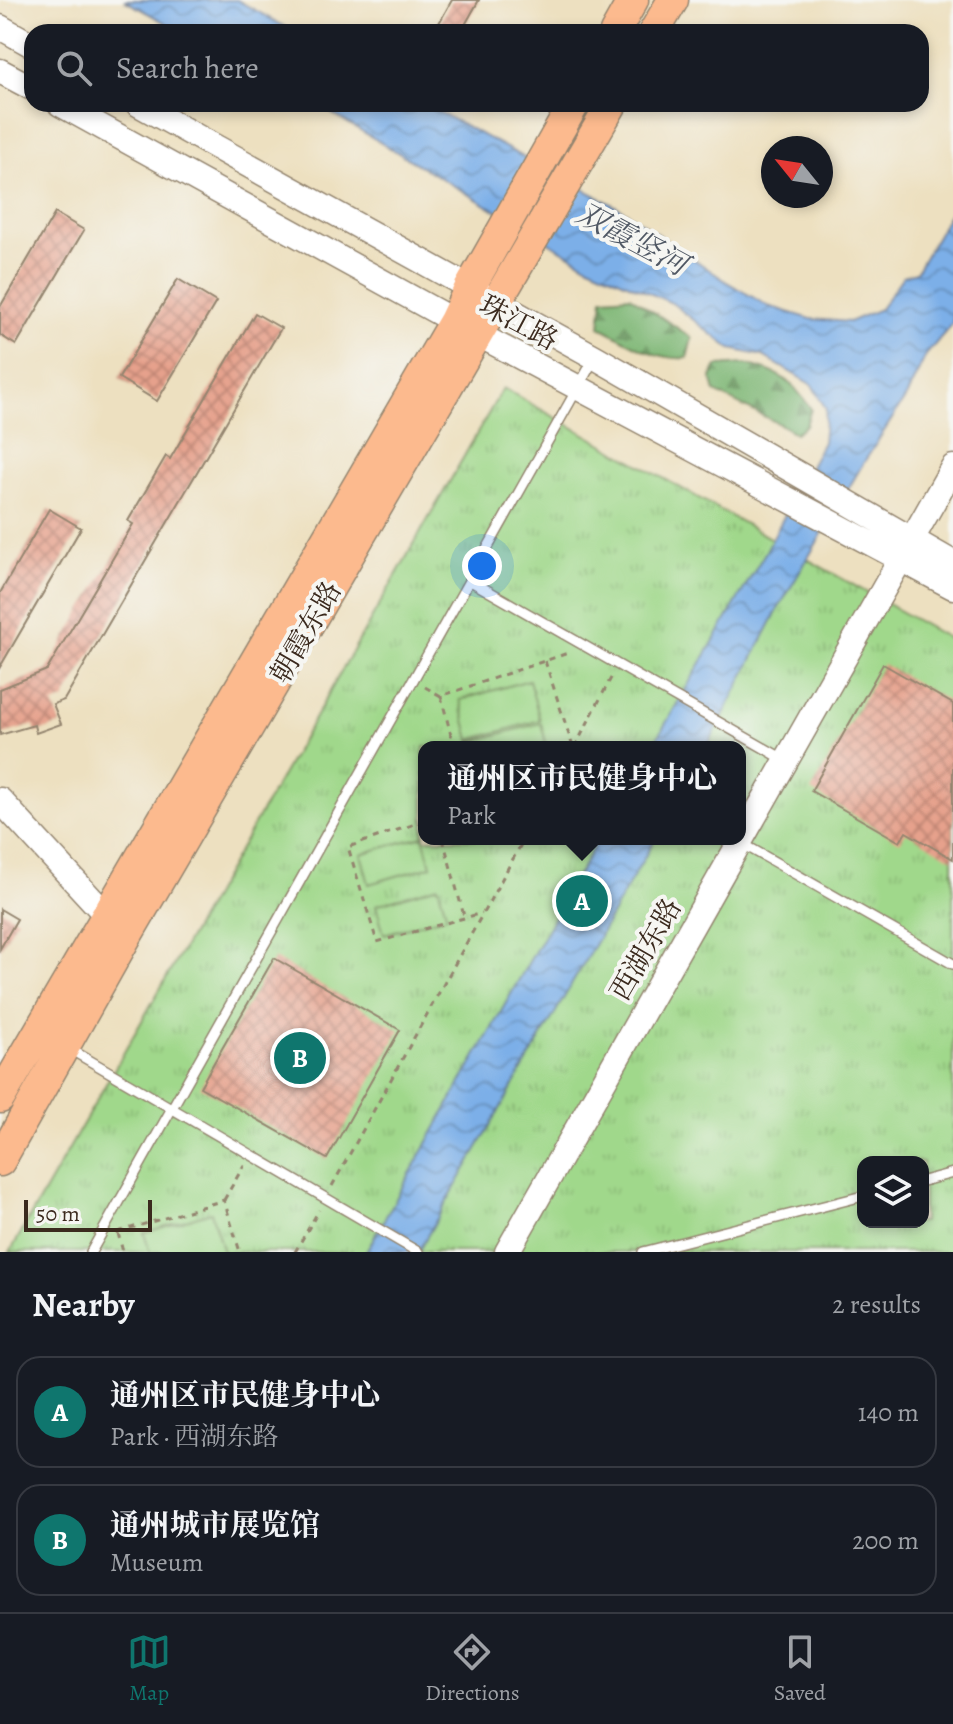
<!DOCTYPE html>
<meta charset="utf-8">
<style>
:root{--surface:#171b24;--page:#20242c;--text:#f1f3f6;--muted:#9ea1a6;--line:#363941;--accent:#0f766e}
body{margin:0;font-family:Alegreya,"Noto Serif SC",serif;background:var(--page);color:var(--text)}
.controls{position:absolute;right:24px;bottom:24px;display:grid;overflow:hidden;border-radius:16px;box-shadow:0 4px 12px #0003}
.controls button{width:72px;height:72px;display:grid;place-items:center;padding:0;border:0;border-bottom:2px solid var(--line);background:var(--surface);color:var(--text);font:40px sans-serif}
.compass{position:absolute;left:761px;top:136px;width:72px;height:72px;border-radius:50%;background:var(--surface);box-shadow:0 4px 12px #0003;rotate:300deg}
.scale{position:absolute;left:24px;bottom:20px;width:128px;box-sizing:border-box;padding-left:8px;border:4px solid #3b2a1e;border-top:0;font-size:22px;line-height:28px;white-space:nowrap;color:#3b2a1e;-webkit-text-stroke:6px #f6f6f2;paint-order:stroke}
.you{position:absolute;left:482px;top:566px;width:28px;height:28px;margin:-20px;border:6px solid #fff;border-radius:50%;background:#1a73e8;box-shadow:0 0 0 12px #1a73e833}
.badge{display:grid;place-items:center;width:52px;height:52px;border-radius:50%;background:var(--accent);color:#fff;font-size:26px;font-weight:700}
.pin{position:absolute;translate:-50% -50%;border:4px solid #fff;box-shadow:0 2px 8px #0006}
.popup{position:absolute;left:418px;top:741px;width:328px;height:104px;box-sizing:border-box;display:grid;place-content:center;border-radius:16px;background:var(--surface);filter:drop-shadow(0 2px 6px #0005);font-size:26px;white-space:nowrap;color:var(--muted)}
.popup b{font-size:30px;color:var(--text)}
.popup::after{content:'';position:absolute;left:50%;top:100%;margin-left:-16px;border:16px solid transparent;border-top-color:var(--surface)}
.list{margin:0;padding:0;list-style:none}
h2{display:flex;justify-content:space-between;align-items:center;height:104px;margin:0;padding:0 32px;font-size:34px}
h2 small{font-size:26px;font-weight:400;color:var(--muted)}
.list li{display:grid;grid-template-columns:52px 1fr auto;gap:24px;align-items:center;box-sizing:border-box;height:112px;margin:0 16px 16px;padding:0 16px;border:2px solid var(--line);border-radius:24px}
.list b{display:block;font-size:30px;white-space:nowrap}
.list p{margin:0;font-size:26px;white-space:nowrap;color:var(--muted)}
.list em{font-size:26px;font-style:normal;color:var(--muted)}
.icon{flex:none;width:44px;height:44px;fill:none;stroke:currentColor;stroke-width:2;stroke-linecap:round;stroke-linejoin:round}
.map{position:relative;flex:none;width:953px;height:1252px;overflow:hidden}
.search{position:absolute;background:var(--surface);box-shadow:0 4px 12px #0003;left:24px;right:24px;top:24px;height:88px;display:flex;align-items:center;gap:20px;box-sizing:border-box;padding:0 28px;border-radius:24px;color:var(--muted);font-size:30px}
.sheet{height:360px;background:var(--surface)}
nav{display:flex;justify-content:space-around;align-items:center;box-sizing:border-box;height:112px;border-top:2px solid var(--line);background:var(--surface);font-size:22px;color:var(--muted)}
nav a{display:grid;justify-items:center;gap:4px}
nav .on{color:var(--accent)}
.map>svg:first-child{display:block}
</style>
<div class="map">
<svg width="953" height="1252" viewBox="0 0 953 1252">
<defs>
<pattern id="forest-firs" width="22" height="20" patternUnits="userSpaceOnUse" patternTransform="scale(2)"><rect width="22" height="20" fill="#80b877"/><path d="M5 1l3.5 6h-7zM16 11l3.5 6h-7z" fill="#6a9661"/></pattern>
<pattern id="park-tufts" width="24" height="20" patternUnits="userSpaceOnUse" patternTransform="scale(2)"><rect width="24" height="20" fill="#a0d88b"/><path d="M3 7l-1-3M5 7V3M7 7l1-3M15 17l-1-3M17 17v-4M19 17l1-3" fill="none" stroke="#8bba78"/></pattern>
<pattern id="water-waves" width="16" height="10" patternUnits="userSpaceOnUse" patternTransform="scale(2)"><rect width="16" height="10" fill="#7bafe8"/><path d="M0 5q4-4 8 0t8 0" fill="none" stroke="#668fbb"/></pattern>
<pattern id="building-cross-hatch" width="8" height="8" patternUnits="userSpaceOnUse" patternTransform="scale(2)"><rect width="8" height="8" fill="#e6a18c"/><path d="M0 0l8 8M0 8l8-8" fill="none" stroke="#bc8372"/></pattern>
</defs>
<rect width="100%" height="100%" fill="#f6f6f2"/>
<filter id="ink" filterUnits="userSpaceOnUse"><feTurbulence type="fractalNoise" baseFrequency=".0125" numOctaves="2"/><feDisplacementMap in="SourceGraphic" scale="16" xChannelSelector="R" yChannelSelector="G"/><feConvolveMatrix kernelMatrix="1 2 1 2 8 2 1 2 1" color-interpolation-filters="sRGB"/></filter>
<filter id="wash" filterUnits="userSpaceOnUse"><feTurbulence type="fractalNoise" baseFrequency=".006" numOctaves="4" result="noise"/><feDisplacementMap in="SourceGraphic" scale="32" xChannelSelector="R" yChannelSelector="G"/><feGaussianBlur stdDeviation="1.8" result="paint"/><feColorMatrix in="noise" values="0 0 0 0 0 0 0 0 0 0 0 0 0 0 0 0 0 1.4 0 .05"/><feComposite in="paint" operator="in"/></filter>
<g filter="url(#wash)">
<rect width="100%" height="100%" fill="#ede0c0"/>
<!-- forest -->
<path fill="url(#forest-firs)" stroke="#5e714a" stroke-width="2" d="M630,296L692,338L687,358C654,361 629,341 600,327L603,298Z
M745,364C779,372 791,379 811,409L806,425L795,433C769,417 742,407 715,392L711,377L717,366Z"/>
<!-- park -->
<path fill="url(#park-tufts)" stroke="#6e8154" stroke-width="2" fill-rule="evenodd" d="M503,388L953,641V1252H10ZM424,747H740V839H424ZM863,1162H923V1222H863Z"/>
<!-- pitch -->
<path fill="#a0d88b" stroke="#6e8154" stroke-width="2" d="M529,680L540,720L470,740L460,700Z
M541,723L547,747H472L471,742Z
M423,836L431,866L369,884L361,854Z
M438,886L447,916L384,934L376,905Z
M211,1212L223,1252H150L144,1233Z"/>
<!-- water -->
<path fill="url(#water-waves)" stroke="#5b6c83" stroke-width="2" d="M124,0H237L294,32H182Z
M316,104H424L623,210L727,282L768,306L811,319L849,322L880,309L903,276L916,272L953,208V323L926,355L906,397L861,467L777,611L707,747H652L766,551L823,442L826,409L812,385L763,356L731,349L672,303L589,266Z
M598,839H655L418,1252H366Z"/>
<g id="blocks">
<!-- building -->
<path fill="url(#building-cross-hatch)" d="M452,0H479L461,32H434Z
M55,213L84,230L16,345L0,335V307Z
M178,279L216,302L157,401L119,378Z
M255,313L281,328L64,700L53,704L61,724L36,733L34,725L0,735V689L47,670L133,524L128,521L166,456L170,459Z
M49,509L81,528L0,667V593Z
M883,664L953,704V859L906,832L900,842L811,791Z
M0,909L17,919L0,949Z
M274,958L400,1030L327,1159L200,1087Z"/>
</g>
</g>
<g filter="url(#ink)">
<use href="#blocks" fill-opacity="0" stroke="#94856f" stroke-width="2"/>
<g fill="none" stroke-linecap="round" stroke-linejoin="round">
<!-- service casing -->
<g stroke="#94856f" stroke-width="12">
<path id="service" d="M469,580L785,760
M743,844L953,964
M68,1048L418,1252
M923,1181L953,1173
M91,1252L594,359
M643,1252L863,1196"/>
</g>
<!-- tertiary casing -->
<g stroke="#94856f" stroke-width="27">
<path id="tertiary" d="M0,27L32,45
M0,71L32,88
M60,104L479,335L953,587
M138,104L595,357L953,563
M0,800L118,928
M507,1252L953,467"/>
</g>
<!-- primary casing -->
<g stroke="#94856f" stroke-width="33">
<path id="primary" d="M615,32L633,0
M654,32L673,0
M0,1098L454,321L469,289L574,104
M0,1161L126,937L612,104"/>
</g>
<!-- path -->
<path stroke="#94856f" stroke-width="3" stroke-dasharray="6 6" stroke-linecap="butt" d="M545,661L573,747
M425,687L441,696L568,653L569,650
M441,696L454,747
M575,747L612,676
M424,821L348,847L377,942L482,913
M443,839L464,916
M332,1186L524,839
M224,1200L244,1165
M118,1232L224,1200L240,1252
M118,1233L123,1252
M295,1252L319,1210"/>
<!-- service -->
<use href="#service" stroke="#fff" stroke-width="9"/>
<!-- tertiary -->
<use href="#tertiary" stroke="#fff" stroke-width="24"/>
<!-- primary -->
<use href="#primary" stroke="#fcba8e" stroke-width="30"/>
</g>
</g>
<g text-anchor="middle" stroke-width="8" stroke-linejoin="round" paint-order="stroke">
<!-- street labels -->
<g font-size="28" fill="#3b2a1e" stroke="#f6f6f2">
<text transform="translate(519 322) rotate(28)" y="10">珠江路</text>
<text transform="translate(305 632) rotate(-60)" y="10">朝霞东路</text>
<text transform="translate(645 949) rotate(-60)" y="10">西湖东路</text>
</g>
<!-- water labels -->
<g font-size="30" font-style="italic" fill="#515965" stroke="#f6f6f2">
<text transform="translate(632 239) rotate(28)" y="10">双霞竖河</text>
</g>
</g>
</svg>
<div class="controls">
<button><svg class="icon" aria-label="layers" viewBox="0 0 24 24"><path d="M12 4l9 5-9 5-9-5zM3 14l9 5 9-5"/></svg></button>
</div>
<svg class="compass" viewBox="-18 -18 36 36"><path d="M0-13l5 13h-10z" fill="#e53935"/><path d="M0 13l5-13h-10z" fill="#9ea1a6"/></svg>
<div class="scale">50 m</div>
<div class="you"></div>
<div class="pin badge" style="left:582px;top:901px">A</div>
<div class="popup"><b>通州区市民健身中心</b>Park</div>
<div class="pin badge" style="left:300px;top:1058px">B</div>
<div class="search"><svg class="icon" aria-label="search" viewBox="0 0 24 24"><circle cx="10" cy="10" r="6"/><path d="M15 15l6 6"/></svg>Search here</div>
</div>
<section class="sheet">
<h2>Nearby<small>2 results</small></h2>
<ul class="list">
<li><span class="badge">A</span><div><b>通州区市民健身中心</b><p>Park · 西湖东路</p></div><em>140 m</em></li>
<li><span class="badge">B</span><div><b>通州城市展览馆</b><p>Museum</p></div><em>200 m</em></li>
</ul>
</section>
<nav>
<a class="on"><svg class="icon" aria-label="map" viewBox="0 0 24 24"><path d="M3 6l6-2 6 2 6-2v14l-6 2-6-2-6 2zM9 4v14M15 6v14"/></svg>Map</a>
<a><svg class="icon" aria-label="directions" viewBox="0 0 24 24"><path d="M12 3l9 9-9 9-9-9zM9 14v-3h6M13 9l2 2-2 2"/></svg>Directions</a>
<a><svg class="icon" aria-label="saved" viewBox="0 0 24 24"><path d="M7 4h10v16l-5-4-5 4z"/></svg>Saved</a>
</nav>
